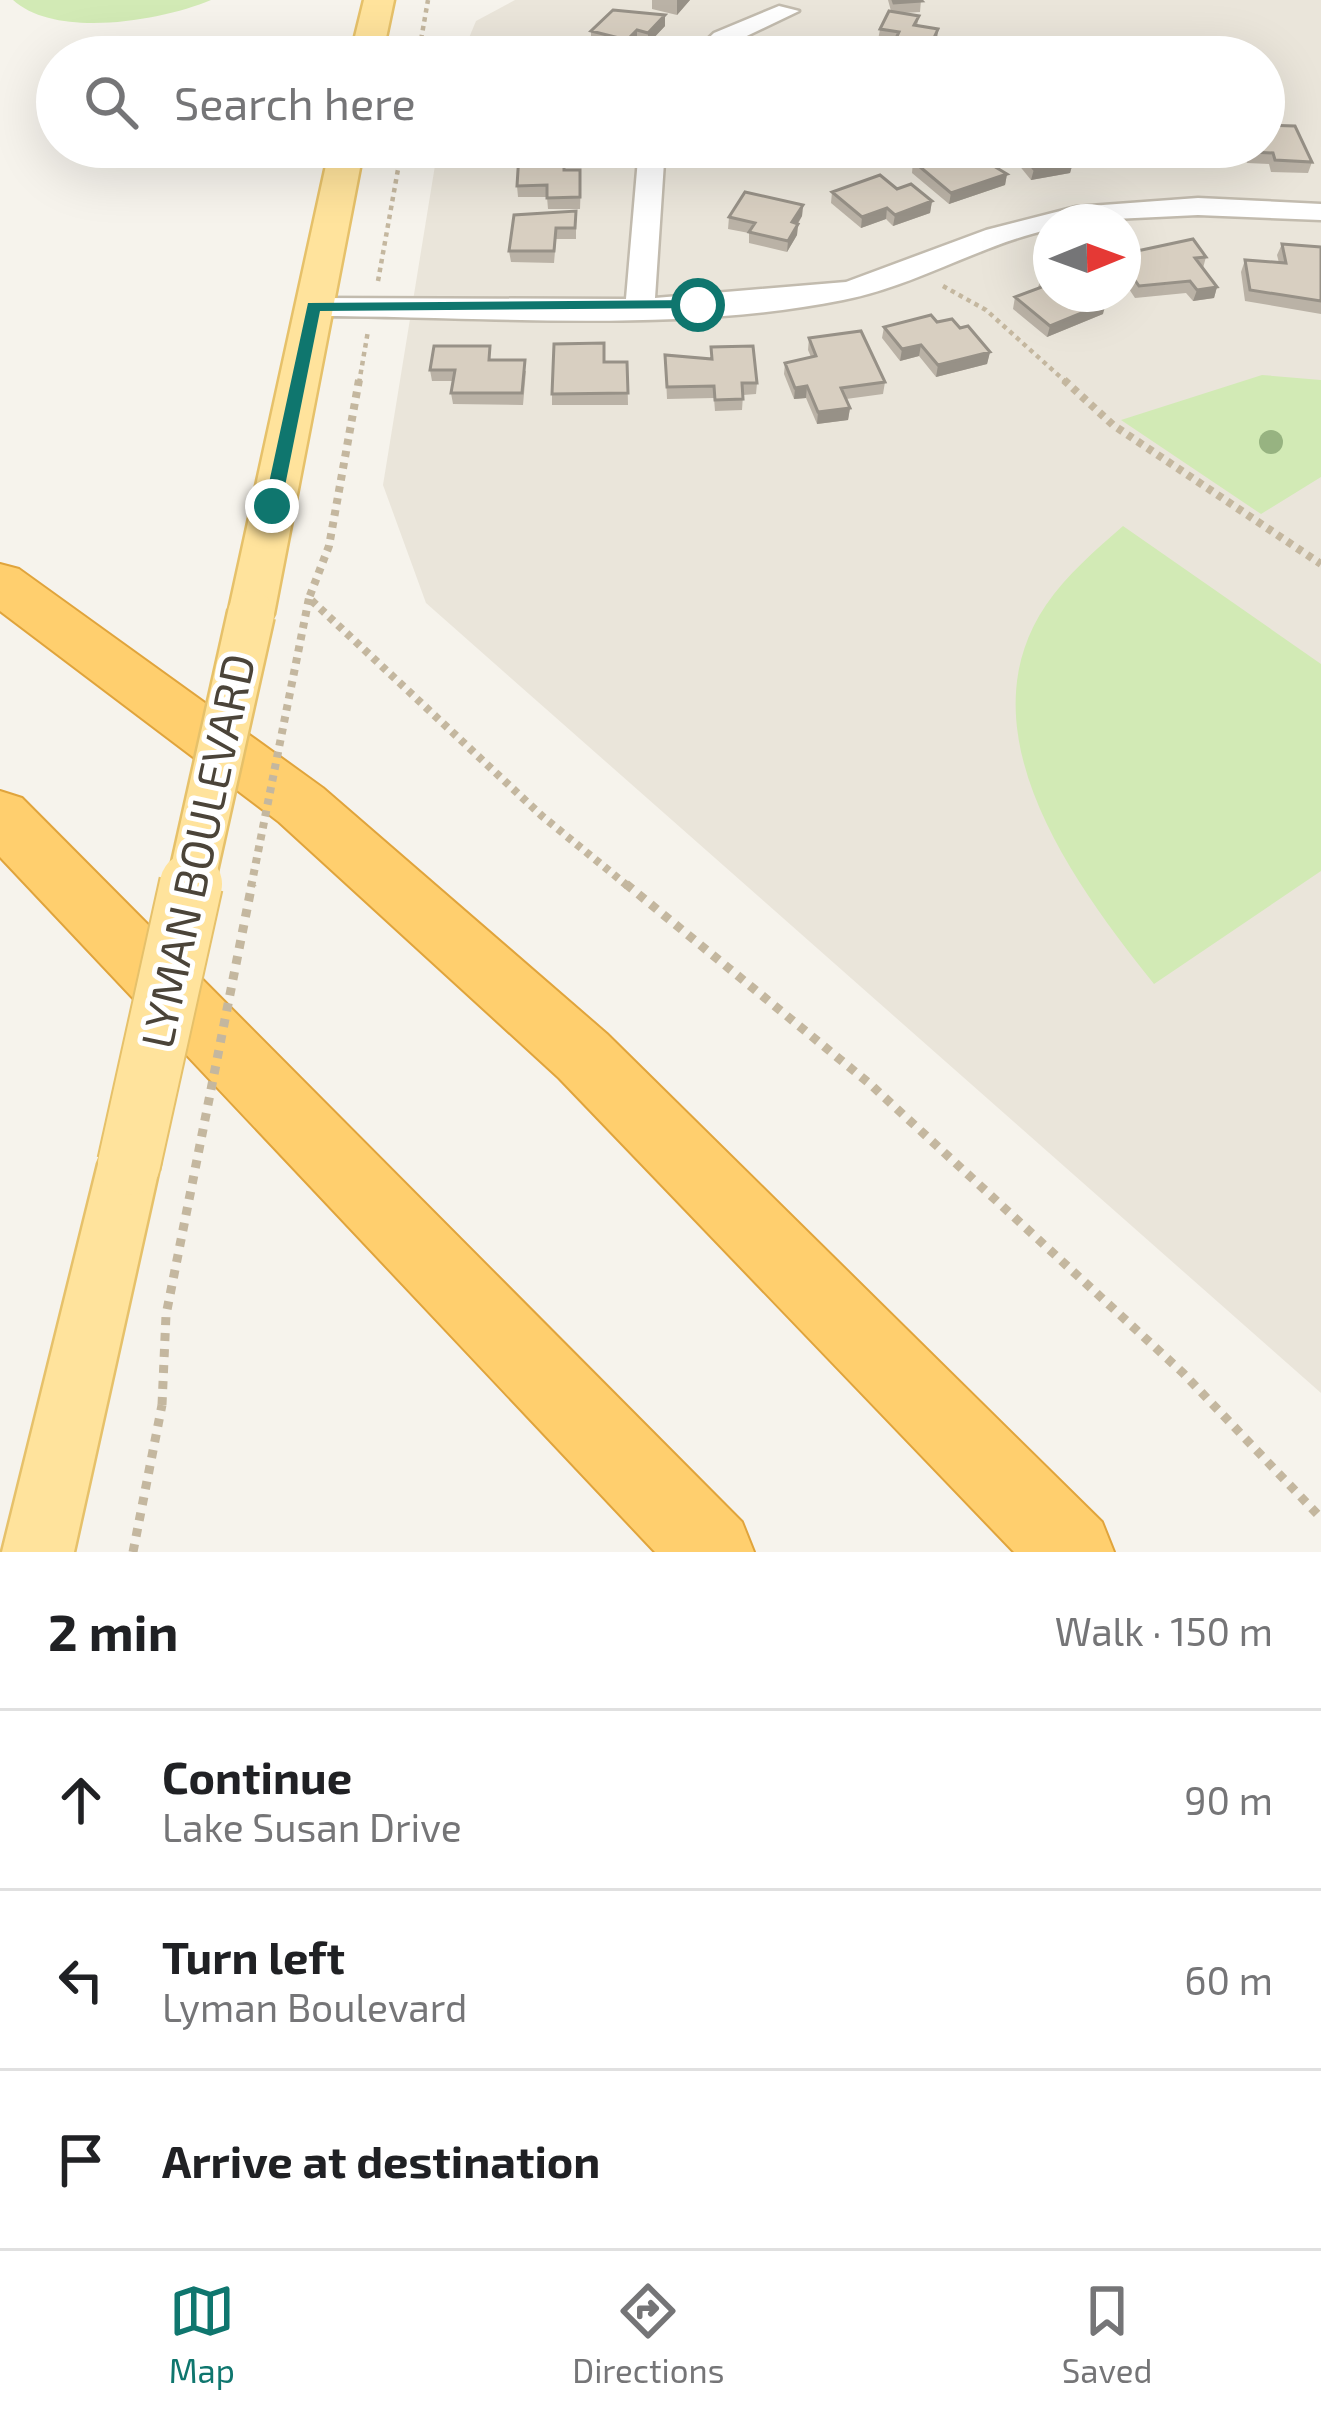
<!DOCTYPE html>
<meta charset="utf-8">
<style>
:root{--surface:#fff;--page:#f2f2f2;--text:#202124;--muted:#757577;--line:#e0e0e0;--accent:#0f766e}
body{margin:0;font-family:"Exo 2",sans-serif;background:var(--page);color:var(--text)}
.compass{position:absolute;left:1033px;top:204px;width:108px;height:108px;border-radius:50%;background:var(--surface);box-shadow:0 12px 48px #0002;rotate:89deg}
.stop{position:absolute;width:36px;height:36px;margin:-27px;border:9px solid #0f766e;border-radius:50%;background:#fff}
.stop.end{background:#0f766e;border-color:#fff;box-shadow:0 3px 12px #0008}
.list{margin:0;padding:0;list-style:none}
h2{display:flex;justify-content:space-between;align-items:center;height:156px;margin:0;padding:0 48px;font-size:51px}
h2 small{font-size:39px;font-weight:400;color:var(--muted)}
.list li{display:grid;grid-template-columns:78px 1fr auto;gap:36px;align-items:center;box-sizing:border-box;height:180px;padding:0 48px;border-top:3px solid var(--line)}
.list b{display:block;font-size:45px;white-space:nowrap}
.list p{margin:0;font-size:39px;white-space:nowrap;color:var(--muted)}
.list em{font-size:39px;font-style:normal;color:var(--muted)}
.icon{flex:none;width:66px;height:66px;fill:none;stroke:currentColor;stroke-width:2;stroke-linecap:round;stroke-linejoin:round}
.map{position:relative;flex:none;width:1321px;height:1552px;overflow:hidden}
.search{position:absolute;background:var(--surface);box-shadow:0 12px 48px #0002;left:36px;right:36px;top:36px;height:132px;display:flex;align-items:center;gap:30px;box-sizing:border-box;padding:0 42px;border-radius:66px;color:var(--muted);font-size:45px}
.sheet{height:696px;background:var(--surface)}
nav{display:flex;justify-content:space-around;align-items:center;box-sizing:border-box;height:168px;border-top:3px solid var(--line);background:var(--surface);font-size:33px;color:var(--muted)}
nav a{display:grid;justify-items:center;gap:6px}
nav .on{color:var(--accent)}
.map>svg:first-child{display:block}
</style>
<div class="map">
<svg width="1321" height="1552" viewBox="0 0 1321 1552">
<rect width="100%" height="100%" fill="#f6f3ec"/>
<!-- residential -->
<path fill="#eae5da" fill-rule="evenodd" d="M515,0H1321V1393L426,603L383,485L438,147H1264V57H461L476,21ZM1051,222H1123V294H1051Z"/>
<!-- green -->
<path fill="#d2eab5" d="M13,0H211C161,21 56,39 13,0Z
M1262,375L1321,380V477L1261,514L1121,420Z
M1123,526L1321,664V871L1154,984C1076,886 960,732 1046,605C1067,574 1096,550 1123,526Z"/>
<g fill="none" stroke-linecap="round" stroke-linejoin="round">
<!-- minor casing -->
<g stroke="#c2bbae" stroke-width="5">
<path id="minor" d="M779,6L799,11L732,43L716,57H689L714,33Z
M639,147H665L655,298L846,282L986,230L1076,207L1198,198L1321,204V220L1198,215L1051,222V229C979,245 916,286 843,300C675,334 484,316 313,316L298,307L313,298L626,299Z"/>
</g>
<!-- major casing -->
<g stroke="#e6c16a" stroke-width="5">
<path id="major" d="M364,0H394L382,57H350Z
M330,147H364L274,614L268,626L251,631L234,626L228,614Z
M129,1135L151,1143L160,1164L74,1552H2L98,1164L107,1143Z"/>
</g>
<!-- highway casing -->
<g stroke="#e0a43c" stroke-width="4">
<path id="highway" d="M0,564L19,569L323,788L607,1034L1102,1522L1114,1552H1014L559,1078L279,822L0,611Z
M0,791L22,798L742,1522L754,1552H655L0,857Z"/>
</g>
<!-- path-far2 -->
<path stroke="#c4b79f" stroke-width="4.5" stroke-dasharray="4.5 4.5" stroke-linecap="butt" d="M418,57L428,0
M378,281L402,147
M943,286L986,310L1067,383
M359,383L368,331"/>
<!-- path-far1 -->
<path stroke="#c4b79f" stroke-width="8" stroke-dasharray="6 6" stroke-linecap="butt" d="M359,380L329,546L309,598L542,816L629,887
M1064,380L1113,425L1321,564"/>
<!-- path -->
<path stroke="#c4b79f" stroke-width="9" stroke-dasharray="8 8" stroke-linecap="butt" d="M626,884L870,1084L1183,1373L1321,1518
M133,1552L162,1405"/>
<!-- minor -->
<use href="#minor" fill="#fff" fill-rule="evenodd"/>
<!-- major -->
<use href="#major" fill="#ffe39c" fill-rule="evenodd"/>
<!-- highway -->
<use href="#highway" fill="#ffcf6e" fill-rule="evenodd"/>
<!-- major-bridge-far1 casing -->
<g stroke="#e6c16a" stroke-width="51" stroke-linecap="butt">
<path id="major-bridge-far1" d="M190,887L251,614"/>
</g>
<!-- major-bridge casing -->
<g stroke="#e6c16a" stroke-width="66" stroke-linecap="butt">
<path id="major-bridge" d="M129,1164L191,884"/>
</g>
<!-- path-bridge-far1 -->
<path stroke="#c4b79f" stroke-width="8" stroke-dasharray="6 6" stroke-linecap="butt" d="M251,887L309,598"/>
<!-- path-bridge -->
<path stroke="#c4b79f" stroke-width="9" stroke-dasharray="8 8" stroke-linecap="butt" d="M162,1405L166,1315L252,884"/>
<!-- major-bridge-far1 -->
<use href="#major-bridge-far1" stroke="#ffe39c" stroke-width="46"/>
<!-- major-bridge -->
<use href="#major-bridge" stroke="#ffe39c" stroke-width="62"/>
</g>
<!-- trees -->
<circle fill="#97b381" cx="1271" cy="442" r="12"/>
<!-- wall -->
<path fill="#bab2a6" d="M652,0H690L677,15L652,9Z
M888,0H925H921L920,12L902,13L919,16L917,26L937,40L929,57H890L894,43L878,40L880,29L891,11Z
M665,26L648,44L637,41L628,51L591,42V31Z
M752,147H793L790,155L752,150Z
M1022,147H1090L1094,151L1091,162L1072,166L1070,173L1031,180L1018,164L1020,152H1026Z
M1116,147H1204L1201,158L1168,159L1166,166L1124,167Z
M1242,147H1264L1312,162L1308,173L1271,172L1269,164L1247,163Z
M913,161L1007,174L1005,185L949,204L912,173Z
M565,170L581,181L580,209H548L547,197H518L517,186Z
M897,189L932,201L930,213L893,226L886,219L861,228L831,203L832,192Z
M803,205L802,216L798,224L797,235L787,252L749,243V233L728,229L729,217Z
M576,211V239H556L554,263L511,262L509,251Z
M1282,244L1321,247V314L1245,301L1241,272L1245,260L1279,263L1277,255Z
M1123,254L1206,257L1203,268L1217,287L1214,298L1193,301L1186,293L1135,298L1123,280Z
M1041,276L1103,314L1047,337L1013,309L1015,297L1038,288Z
M937,322L960,328L990,352L987,364L936,377L919,356L900,361L882,338L884,327Z
M809,338L885,382L883,394L846,399L850,408L848,420L817,424L806,398L794,399L784,374L785,363L811,357L808,350Z
M711,347L757,383L756,394L743,395L742,410L715,411L714,398L667,399L665,355L711,359Z
M491,360L526,371L523,405L453,404L451,393L453,381H432L430,370Z
M605,362H627L628,405H552V394Z"/>
<!-- shaded-wall -->
<path fill="#979187" d="M677,0H690L677,15Z
M665,15V26L648,44V33Z
M938,29L937,40L929,57H927Z
M637,30V41L628,51L627,40Z
M1094,151L1091,162L1072,166L1070,173L1031,180L1034,169L1067,156Z
M1007,174L1005,185L949,204L951,193Z
M932,201L930,213L893,226L895,215Z
M803,205L802,216L791,234L792,222Z
M887,208L886,219L861,228L862,217Z
M798,224L797,235L787,252L788,241Z
M1217,287L1214,298L1193,301L1197,290Z
M1106,303L1103,314L1047,337L1050,326Z
M921,345L919,356L900,361L902,349Z
M990,352L987,364L936,377L938,365Z
M807,386L806,398L794,399L795,388Z
M850,408L848,420L817,424L818,412Z"/>
<!-- building -->
<path fill="#d8cfc1" stroke="#979187" stroke-width="3" d="M893,0H921L922,1L894,3Z
M613,10L665,15L648,33L637,30L627,40L591,31Z
M889,11L919,16L914,25L938,29L927,53L892,47L899,32L880,29Z
M565,50L620,57H560Z
M1264,125L1295,126L1312,162L1275,160L1273,153L1250,152L1249,147H1264Z
M957,147H962L1007,174L951,193L913,161Z
M1034,147H1090L1094,151L1067,156L1073,162L1034,169L1020,152L1037,150Z
M1124,147H1181H1166L1169,155L1127,156Z
M564,153V170H580V197L547,198V185L517,186L519,154Z
M880,175L897,189L911,184L932,201L895,215L887,208L862,217L832,192Z
M745,192L803,205L792,222L798,224L788,241L749,232L755,223L729,217Z
M576,211L575,228H556L554,251H509L514,215Z
M1193,239L1206,257L1195,258L1217,287L1197,290L1190,281L1139,286L1123,263V254Z
M1282,244L1321,247V301L1250,290L1245,260L1286,263Z
M1051,272V294H1095L1106,303L1050,326L1015,297L1050,284L1041,276Z
M931,315L937,322L952,319L960,328L968,326L990,352L938,365L921,345L902,349L884,327Z
M861,331L885,382L841,388L850,408L818,412L807,386L795,388L785,363L816,356L809,338Z
M604,343V362H627L628,393L552,394L554,344Z
M434,346H490L489,360H525L522,393H451L455,370H430Z
M753,346L757,383H742L743,399L715,400L714,386L667,387L665,355L712,359L711,347Z"/>
<!-- route -->
<path fill="#0f766e" d="M698,300L703,308L320,311L281,506L272,512L264,506L308,303Z"/>
<g text-anchor="middle" stroke-width="10" stroke-linejoin="round" paint-order="stroke">
<!-- street labels -->
<g font-size="45" fill="#4b4439" stroke="#fff">
<text transform="translate(198 851) rotate(-78)" y="16">LYMAN BOULEVARD</text>
</g>
</g>
</svg>
<svg class="compass" viewBox="-18 -18 36 36"><path d="M0-13l5 13h-10z" fill="#e53935"/><path d="M0 13l5-13h-10z" fill="#757577"/></svg>
<div class="stop" style="left:698px;top:305px"></div>
<div class="stop end" style="left:272px;top:506px"></div>
<div class="search"><svg class="icon" aria-label="search" viewBox="0 0 24 24"><circle cx="10" cy="10" r="6"/><path d="M15 15l6 6"/></svg>Search here</div>
</div>
<section class="sheet">
<h2>2 min<small>Walk · 150 m</small></h2>
<ul class="list">
<li><svg class="icon" aria-label="ahead" viewBox="0 0 24 24"><path d="M12 20V5M6 11l6-6 6 6"/></svg><div><b>Continue</b><p>Lake Susan Drive</p></div><em>90 m</em></li>
<li><svg class="icon" aria-label="left" viewBox="0 0 24 24"><path d="M17 20v-9H6M10 6l-5 5 5 5"/></svg><div><b>Turn left</b><p>Lyman Boulevard</p></div><em>60 m</em></li>
<li><svg class="icon" aria-label="arrive" viewBox="0 0 24 24"><path d="M6 21V4h12l-3 4 3 4H6"/></svg><div><b>Arrive at destination</b></div></li>
</ul>
</section>
<nav>
<a class="on"><svg class="icon" aria-label="map" viewBox="0 0 24 24"><path d="M3 6l6-2 6 2 6-2v14l-6 2-6-2-6 2zM9 4v14M15 6v14"/></svg>Map</a>
<a><svg class="icon" aria-label="directions" viewBox="0 0 24 24"><path d="M12 3l9 9-9 9-9-9zM9 14v-3h6M13 9l2 2-2 2"/></svg>Directions</a>
<a><svg class="icon" aria-label="saved" viewBox="0 0 24 24"><path d="M7 4h10v16l-5-4-5 4z"/></svg>Saved</a>
</nav>
